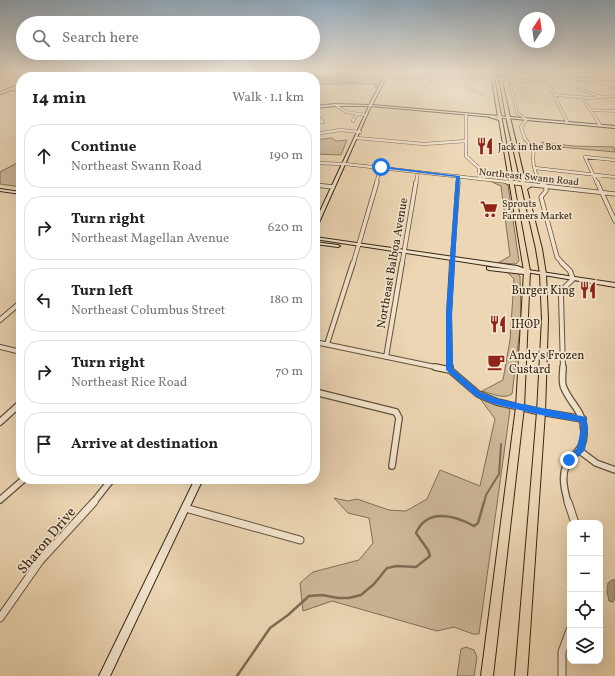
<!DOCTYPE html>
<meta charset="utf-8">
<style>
:root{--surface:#fff;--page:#f6f6f6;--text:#222;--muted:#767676;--line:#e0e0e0}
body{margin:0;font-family:Vollkorn,serif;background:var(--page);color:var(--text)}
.controls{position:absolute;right:12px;bottom:12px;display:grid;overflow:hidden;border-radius:8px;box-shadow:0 4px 16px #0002}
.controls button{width:36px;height:36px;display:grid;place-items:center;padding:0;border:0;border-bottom:1px solid var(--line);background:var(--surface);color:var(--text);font:20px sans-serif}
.compass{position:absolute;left:519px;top:12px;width:36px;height:36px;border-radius:50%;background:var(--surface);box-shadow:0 4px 16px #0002;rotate:13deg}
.stop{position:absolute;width:12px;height:12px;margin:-9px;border:3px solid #1a73e8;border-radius:50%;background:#fff}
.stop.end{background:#1a73e8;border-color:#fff;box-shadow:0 1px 4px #0008}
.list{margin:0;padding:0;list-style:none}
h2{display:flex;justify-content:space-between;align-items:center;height:52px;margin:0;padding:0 16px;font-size:17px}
h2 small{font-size:13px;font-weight:400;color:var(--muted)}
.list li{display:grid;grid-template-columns:26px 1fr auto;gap:12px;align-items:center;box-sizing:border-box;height:64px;margin:0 8px 8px;padding:0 8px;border:1px solid var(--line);border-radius:16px}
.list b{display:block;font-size:15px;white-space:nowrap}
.list p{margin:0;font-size:13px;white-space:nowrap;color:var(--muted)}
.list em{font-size:13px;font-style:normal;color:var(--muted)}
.icon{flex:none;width:22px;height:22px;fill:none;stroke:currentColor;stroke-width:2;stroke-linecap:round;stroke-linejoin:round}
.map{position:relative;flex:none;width:615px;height:676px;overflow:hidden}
.search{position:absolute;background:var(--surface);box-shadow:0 4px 16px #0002;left:16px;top:16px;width:304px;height:44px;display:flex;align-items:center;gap:10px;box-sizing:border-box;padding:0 14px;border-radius:22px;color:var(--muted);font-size:15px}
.panel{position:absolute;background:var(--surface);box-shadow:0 4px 16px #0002;left:16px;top:72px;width:304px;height:412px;border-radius:16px}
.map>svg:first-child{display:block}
</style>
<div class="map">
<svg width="615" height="676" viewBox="0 0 615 676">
<rect width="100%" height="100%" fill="#ecd6b3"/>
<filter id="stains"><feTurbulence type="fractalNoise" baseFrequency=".005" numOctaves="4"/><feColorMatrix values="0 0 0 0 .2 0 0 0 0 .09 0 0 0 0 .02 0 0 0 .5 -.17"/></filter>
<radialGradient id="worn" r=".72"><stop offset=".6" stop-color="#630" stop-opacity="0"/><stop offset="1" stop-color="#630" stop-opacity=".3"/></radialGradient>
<!-- green -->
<path fill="#cdb898" stroke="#826f56" d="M372,72H385L376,88H374L375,84H315V77H309C334,77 347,79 372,72Z
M332,138L336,141L347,140L341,155L315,154V140Z
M542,142L573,146L614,147L615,152L549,146L542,144Z
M21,161V187L0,184V172Z
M490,181L504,182L508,185L519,261L516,264L498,263L510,256L501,186Z
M506,271L515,272L520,276L521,321L512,394C504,400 490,393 482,391L503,380L510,340L514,279Z
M479,397L507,407L510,410L479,634H473L454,627L437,631L332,601L303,611L300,583L313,572L359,560L373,543L369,518L348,513L334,498L348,501L357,499L389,510L406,511L427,499L440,470L480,486L495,419Z
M466,647L474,650L477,657L474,676H457L461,649Z"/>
<!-- water -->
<path fill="#ae9a7d" stroke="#7e6c53" d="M612,580H615V598L613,602L609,601L607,592L608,583Z"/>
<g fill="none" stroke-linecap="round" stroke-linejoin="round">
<!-- stream-far2 -->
<path stroke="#7e6c53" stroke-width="1" d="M426,72H437
M390,74L396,72
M315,78L352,83L382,75"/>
<!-- stream-far1 -->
<path stroke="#7e6c53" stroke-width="2" d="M484,503L486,495L499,474L501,444"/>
<!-- stream -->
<path stroke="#7e6c53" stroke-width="2.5" d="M237,676L270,628L288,615L309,596L322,595L338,598H349L361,595L374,584L387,568L397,566L416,567L430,556L428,550L416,533C427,508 454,515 474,526L478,523L484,502"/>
<!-- street-far5 casing -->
<g stroke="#64523c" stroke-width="3">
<path id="street-far5" d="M116,72H184
M267,72L285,76L360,72
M365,72L387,74
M465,72C465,89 467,88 482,94
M543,72L566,120
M568,72L576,79H615
M611,73L615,75
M101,77L111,72
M199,77L228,75L238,72
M384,79L452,75L549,83
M514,80L510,83L517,113L526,119
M425,86L428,85L430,77
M578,89L602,97
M611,89L615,90
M555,95L589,98L615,96
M582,97L597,120
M337,106L346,112L366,115
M590,110L615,111
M315,115L321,120
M466,115V120
M353,120L357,114"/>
</g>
<!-- street-far4 casing -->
<g stroke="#64523c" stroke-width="3.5">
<path id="street-far4" d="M466,119V156L479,168L480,179
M566,119L567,122
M596,119L600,125
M526,120L521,127L525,139L534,149C532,161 533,174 543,183
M353,121L354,119
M315,123L323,122L320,119
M315,134L340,130L360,132
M357,138L424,144L466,141
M315,163L345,164L516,183
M535,168L615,177
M376,183L381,167
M416,183L418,172
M458,183V176
M597,183L585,157L615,160"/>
</g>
<!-- street-far3 casing -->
<g stroke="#64523c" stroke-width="5">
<path id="street-far3" d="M507,182L615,194
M541,182L546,186V191L541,197L557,257L563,264
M597,182L615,221
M315,185L333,187
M353,264L377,182
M402,264L416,182
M452,264L458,182"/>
</g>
<!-- street-far2 casing -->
<g stroke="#64523c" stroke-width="6">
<path id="street-far2" d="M562,263L570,271L573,279L563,289L561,296L563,368
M0,320L21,302
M315,342L440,368
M327,344L353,263
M0,347L21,352
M386,357L402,263
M450,368L449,314L452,263"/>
</g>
<!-- street-far1 casing -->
<g stroke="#64523c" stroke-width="8">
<path id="street-far1" d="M435,367L450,370L478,394L497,402L541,412L583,419
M450,367V370
M563,367C563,373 561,383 564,388C571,405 584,411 584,432C584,452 573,452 566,466C561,477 565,492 568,503
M315,392L396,412L399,418L392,466
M0,422L21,403
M580,451L596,463L615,470
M0,500L24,479
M93,503L112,479"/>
</g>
<!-- street casing -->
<g stroke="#64523c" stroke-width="9">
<path id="street" d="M568,502L575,523
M185,508L300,540
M0,618L40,561L94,502
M562,676V652L570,630"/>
</g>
<!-- secondary casing -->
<g stroke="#372615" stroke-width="2">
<path id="secondary" d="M67,72H69L51,77H47Z
M387,72H389L372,105L615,126V128L371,106L317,227L315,228V222L369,106H335L315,108V106L335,104L369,105Z
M21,84V86L14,89H21V91L11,90L0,94V92Z
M0,189L21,192V194L0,191Z
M315,237L517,266L528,270L615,283V287L526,272L524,274L489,270L487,269V267L517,270L315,239Z
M315,242L338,245L340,246L338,247L315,244Z
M195,479H203L110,676H99Z"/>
</g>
<!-- primary casing -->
<g stroke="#372615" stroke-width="2">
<path id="primary" d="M491,72H493L530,271L524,407L493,676H481L516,407L524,271L499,120L489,117L491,116L498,118Z
M498,72H500L510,117L526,185L532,184L534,185L527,189L542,249L546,274L548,319L545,412L527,676H515L537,412L542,319L540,274L536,249L506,117Z"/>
</g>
<!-- street-far5 -->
<use href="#street-far5" stroke="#f3e4ce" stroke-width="2"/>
<!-- street-far4 -->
<use href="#street-far4" stroke="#f3e4ce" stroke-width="2.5"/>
<!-- street-far3 -->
<use href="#street-far3" stroke="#f3e4ce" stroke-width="3.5"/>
<!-- street-far2 -->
<use href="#street-far2" stroke="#f3e4ce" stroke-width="4"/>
<!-- street-far1 -->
<use href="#street-far1" stroke="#f3e4ce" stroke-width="5.5"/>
<!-- street -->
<use href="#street" stroke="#f3e4ce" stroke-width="7"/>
<!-- secondary -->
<use href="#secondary" fill="#f3e4ce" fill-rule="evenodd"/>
<!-- primary -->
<use href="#primary" fill="#ecd6b3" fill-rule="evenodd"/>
</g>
<!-- sky -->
<linearGradient id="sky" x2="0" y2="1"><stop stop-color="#91aabd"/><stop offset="0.43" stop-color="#f6eddd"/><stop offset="1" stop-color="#f6eddd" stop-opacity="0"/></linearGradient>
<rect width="615" height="166" fill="url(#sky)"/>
<!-- route -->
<path fill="#1a73e8" d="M381,166L460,176L452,314L453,369L480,392L498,399L586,417L588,428L585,450L572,463H566L565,460L577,448L581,428L580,422L541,415L494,404L475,396L446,370V314L456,177L380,168Z"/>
<!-- icons -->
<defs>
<g id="restaurant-bare" transform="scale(1.38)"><path d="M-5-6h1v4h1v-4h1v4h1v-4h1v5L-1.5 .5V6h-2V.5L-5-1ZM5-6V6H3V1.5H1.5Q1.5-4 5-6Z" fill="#8f2418" stroke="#f3e4ce" stroke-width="2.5" paint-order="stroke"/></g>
<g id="supermarket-bare" transform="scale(1.38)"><path d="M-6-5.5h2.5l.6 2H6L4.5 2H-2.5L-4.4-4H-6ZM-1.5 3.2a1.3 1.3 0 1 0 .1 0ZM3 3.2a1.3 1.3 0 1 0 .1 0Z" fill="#8f2418" stroke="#f3e4ce" stroke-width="2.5" paint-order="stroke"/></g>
<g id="cafe-bare" transform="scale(1.38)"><path d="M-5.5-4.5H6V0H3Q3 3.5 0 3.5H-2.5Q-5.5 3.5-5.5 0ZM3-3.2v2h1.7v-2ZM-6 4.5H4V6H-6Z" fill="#8f2418" stroke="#f3e4ce" stroke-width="2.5" paint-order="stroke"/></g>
</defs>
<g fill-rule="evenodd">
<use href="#restaurant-bare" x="485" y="146"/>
<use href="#supermarket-bare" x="489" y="209"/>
<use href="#restaurant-bare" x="588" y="290"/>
<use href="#restaurant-bare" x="498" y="324"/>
<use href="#cafe-bare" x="496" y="362"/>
</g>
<g text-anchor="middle" stroke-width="3.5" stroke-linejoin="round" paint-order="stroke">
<!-- far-poi labels -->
<g font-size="10" fill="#372615" stroke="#f3e4ce" text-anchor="start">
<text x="498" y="150">Jack in the Box</text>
<text x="502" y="207">Sprouts<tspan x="502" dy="12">Farmers Market</tspan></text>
</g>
<!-- far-street labels -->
<g font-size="10" fill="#372615" stroke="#f3e4ce">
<text transform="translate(529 176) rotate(6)" y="4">Northeast Swann Road</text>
</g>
<!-- street labels -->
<g font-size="12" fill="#372615" stroke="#f3e4ce">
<text transform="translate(392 263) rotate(-80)" y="4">Northeast Balboa Avenue</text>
</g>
<!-- poi labels -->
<g font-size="12" fill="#372615" stroke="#f3e4ce" text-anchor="start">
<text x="575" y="294" text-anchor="end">Burger King</text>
<text x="511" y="328">IHOP</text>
<text x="509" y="359">Andy's Frozen<tspan x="509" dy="14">Custard</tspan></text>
</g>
<!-- near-street labels -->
<g font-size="14" fill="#372615" stroke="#f3e4ce">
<text transform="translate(46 540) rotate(-50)" y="5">Sharon Drive</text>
</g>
</g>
<rect width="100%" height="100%" filter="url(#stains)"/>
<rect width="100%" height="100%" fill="url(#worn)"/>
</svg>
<div class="controls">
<button>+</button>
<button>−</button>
<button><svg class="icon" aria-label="locate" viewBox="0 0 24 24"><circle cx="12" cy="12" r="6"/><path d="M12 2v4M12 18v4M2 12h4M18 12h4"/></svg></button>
<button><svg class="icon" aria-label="layers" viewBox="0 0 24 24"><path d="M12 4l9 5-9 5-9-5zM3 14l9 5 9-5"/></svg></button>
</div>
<svg class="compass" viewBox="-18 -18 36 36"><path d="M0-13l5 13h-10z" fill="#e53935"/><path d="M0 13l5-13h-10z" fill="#767676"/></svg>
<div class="stop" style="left:381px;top:167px"></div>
<div class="stop end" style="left:569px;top:460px"></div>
<div class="search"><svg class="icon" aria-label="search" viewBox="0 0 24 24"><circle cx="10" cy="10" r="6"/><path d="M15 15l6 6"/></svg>Search here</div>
<section class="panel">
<h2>14 min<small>Walk · 1.1 km</small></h2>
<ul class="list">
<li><svg class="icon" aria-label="ahead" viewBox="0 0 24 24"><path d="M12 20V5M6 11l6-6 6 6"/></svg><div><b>Continue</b><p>Northeast Swann Road</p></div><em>190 m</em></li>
<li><svg class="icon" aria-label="right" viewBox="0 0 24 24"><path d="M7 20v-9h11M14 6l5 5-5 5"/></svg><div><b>Turn right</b><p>Northeast Magellan Avenue</p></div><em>620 m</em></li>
<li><svg class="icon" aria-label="left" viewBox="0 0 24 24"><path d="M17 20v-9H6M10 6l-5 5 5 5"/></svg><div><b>Turn left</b><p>Northeast Columbus Street</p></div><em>180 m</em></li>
<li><svg class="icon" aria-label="right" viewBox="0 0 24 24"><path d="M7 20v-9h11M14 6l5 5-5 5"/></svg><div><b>Turn right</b><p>Northeast Rice Road</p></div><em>70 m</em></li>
<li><svg class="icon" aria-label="arrive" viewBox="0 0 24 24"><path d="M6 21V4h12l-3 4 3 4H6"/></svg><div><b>Arrive at destination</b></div></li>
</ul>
</section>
</div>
